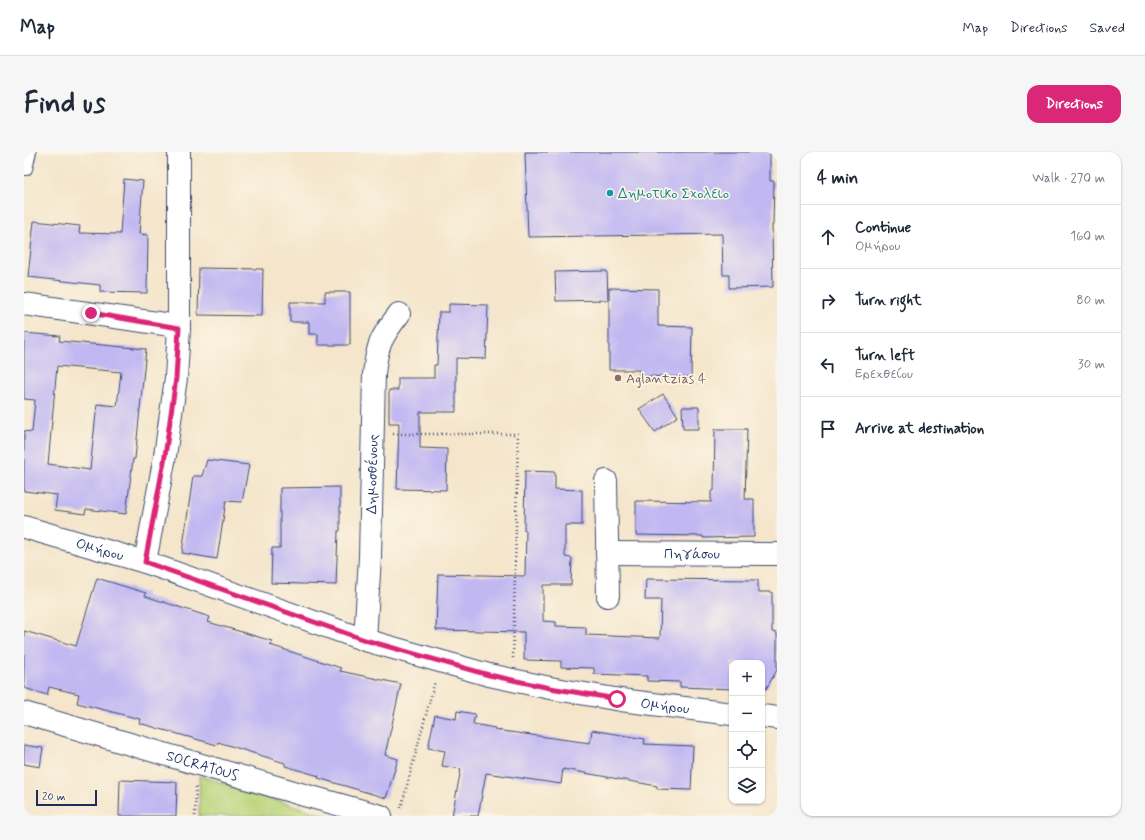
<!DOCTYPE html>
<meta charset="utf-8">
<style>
:root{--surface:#fff;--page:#f6f6f7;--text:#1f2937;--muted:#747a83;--line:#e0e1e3;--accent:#db2777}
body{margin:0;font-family:Mynerve,sans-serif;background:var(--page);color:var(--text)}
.controls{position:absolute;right:12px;bottom:12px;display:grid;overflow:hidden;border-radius:8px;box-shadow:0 1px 3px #0004}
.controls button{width:36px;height:36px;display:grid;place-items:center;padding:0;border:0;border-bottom:1px solid var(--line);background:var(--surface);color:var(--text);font:20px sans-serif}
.scale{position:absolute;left:12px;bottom:10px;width:61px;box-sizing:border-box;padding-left:4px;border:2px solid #1b2f5e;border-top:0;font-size:11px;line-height:14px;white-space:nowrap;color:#1b2f5e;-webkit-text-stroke:3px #fcf5e5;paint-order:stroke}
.stop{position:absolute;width:12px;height:12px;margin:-9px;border:3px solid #db2777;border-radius:50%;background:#fff}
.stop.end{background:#db2777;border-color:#fff;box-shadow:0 1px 4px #0008}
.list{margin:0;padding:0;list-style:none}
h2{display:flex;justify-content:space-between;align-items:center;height:52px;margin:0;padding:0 16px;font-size:17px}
h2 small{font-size:13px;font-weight:400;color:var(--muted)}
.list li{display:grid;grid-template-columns:26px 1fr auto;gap:12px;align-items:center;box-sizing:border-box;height:64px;padding:0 16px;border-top:1px solid var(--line)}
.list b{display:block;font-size:15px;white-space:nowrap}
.list p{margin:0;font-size:13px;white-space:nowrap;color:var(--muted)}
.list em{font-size:13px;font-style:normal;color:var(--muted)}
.icon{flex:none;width:22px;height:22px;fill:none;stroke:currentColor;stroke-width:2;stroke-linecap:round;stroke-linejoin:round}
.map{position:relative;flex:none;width:753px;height:664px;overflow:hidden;border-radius:12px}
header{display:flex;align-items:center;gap:24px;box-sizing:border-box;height:56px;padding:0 20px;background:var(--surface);border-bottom:1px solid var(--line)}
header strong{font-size:19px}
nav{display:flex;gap:22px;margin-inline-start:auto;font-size:14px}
.intro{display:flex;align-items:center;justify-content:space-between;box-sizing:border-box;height:96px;padding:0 24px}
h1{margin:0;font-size:28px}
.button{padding:10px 18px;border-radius:12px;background:var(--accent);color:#fff;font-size:14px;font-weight:700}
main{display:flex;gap:24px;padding:0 24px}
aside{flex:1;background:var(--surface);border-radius:12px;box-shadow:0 1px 3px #0004}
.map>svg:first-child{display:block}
</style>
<header>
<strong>Map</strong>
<nav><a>Map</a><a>Directions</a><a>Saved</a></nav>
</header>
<div class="intro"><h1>Find us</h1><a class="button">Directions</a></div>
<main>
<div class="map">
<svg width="753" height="664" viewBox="0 0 753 664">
<rect width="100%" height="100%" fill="#fcf5e5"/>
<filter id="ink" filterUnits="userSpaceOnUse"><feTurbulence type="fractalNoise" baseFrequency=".025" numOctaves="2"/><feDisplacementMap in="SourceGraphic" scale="8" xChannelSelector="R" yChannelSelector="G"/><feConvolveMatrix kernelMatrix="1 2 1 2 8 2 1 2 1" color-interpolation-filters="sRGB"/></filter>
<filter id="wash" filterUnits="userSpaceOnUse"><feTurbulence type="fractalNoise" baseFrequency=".012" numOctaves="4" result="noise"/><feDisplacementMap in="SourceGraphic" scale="16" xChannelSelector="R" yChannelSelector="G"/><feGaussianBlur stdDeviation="0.9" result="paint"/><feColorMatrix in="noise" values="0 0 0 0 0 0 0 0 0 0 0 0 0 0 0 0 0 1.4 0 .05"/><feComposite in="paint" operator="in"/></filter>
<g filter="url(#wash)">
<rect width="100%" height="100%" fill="#f4e5cb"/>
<!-- green -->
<path fill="#b9d479" stroke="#6a826c" d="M176,624L303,664H175Z"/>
<g id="blocks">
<!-- building -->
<path fill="#c1b8f2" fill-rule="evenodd" d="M501,0H746V29H750L749,73H748L749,135L705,136V123H699L698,82L504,85Z
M100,27L119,29L115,82L124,83L123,141L76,140V133L4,125L10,69L56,74L55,81L96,82Z
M175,116L239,117L238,164L174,163Z
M583,119L584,148L532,149L531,120Z
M585,136L634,137V174L668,175L667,225L615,224V218H585Z
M301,140H326V193H294V182H285V170H266V150H301Z
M425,152L464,153L462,207L432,206V260H396V296L423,297L422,338L373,337L375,271H365V238H374V226H410V213H413L415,160H425Z
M0,181L36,184L35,189L122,197L111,307H109L102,362L62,357L61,362L31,358L33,343L0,339V279L8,280L11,248L0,247ZM33,214L97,220L93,254L73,252L66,318L24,312Z
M639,242L654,264L631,280L615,257Z
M658,255H675V277H659Z
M691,277H723L721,347H730V385L679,386V384L612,383V349L687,350V339H690Z
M183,308L225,313L218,350L202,349L193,407L158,401L169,324H178Z
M501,319L531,320V337L558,338V373H541V405L548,406L547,433H519V469L532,470V474L562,475V483L636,486L637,448H621L622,427L734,428V440H748V480L753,481V518L742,537L738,536V511H708V537L656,535V530L623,529V524L570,522V516L537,515V509L500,508V480L412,478L414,422L501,424L502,378H500Z
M316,335V379H314L312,433L247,431L248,396H256V336Z
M73,426L122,441L121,444L186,465L184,470L248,489L246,493L317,516L316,519L377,532L361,603L374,607L362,646L294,626L295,624L261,614V611L194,590L193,593L115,571L116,567L53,551L55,542L25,535L23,543L0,536V479L52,494Z
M433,559L451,562L449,572L471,576V578L566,591L568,578L621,587L620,592L669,594L667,638L633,637V634L539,617L537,632L462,621L454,664H428L437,617L418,614L421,599L404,596L411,563L432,567Z
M0,593L19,596L16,615L0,612Z
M96,628L153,630L152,664H95Z"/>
</g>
</g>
<g filter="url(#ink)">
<use href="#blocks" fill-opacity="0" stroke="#3c4a6e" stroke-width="1"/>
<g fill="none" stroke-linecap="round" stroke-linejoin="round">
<!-- service casing -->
<g stroke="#3c4a6e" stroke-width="14">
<path id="service" d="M2,17L6,0"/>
</g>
<!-- minor casing -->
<g stroke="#3c4a6e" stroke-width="24">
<g id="minor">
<path d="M0,152L140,172L155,176"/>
<path d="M582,329L584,444"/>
<path id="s1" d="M583,401L753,402"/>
<path d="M121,410L141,304L152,226L155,176V0"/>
<path id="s2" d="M341,488L346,405L350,222C353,193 357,185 375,162"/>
<path id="s3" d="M0,561L280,643L357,664"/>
</g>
</g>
<!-- tertiary casing -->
<g stroke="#3c4a6e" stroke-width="24">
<g id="tertiary">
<path id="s4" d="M0,375L121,410L341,488L465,523L526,536L597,548L708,562"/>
<path d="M738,564L753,566"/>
</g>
</g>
<!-- path -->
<path stroke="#3c4a6e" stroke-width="2.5" stroke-dasharray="1 3" stroke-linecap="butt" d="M369,282H494L489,507
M377,656L411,529
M171,664L172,633"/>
<!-- service -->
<use href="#service" stroke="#fff" stroke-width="12"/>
<!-- minor -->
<use href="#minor" stroke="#fff" stroke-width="22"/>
<!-- tertiary -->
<use href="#tertiary" stroke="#fff" stroke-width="22"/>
</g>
</g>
<g fill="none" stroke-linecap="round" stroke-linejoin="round" filter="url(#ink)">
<!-- route -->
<path stroke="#db2777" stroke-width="5" d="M67,161L155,176L152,226L141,304L121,410L341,488L465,523L526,536L593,547"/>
</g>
<!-- markers -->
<circle fill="#0f9aa8" stroke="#fcf5e5" stroke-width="1.5" cx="586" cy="41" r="4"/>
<circle fill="#8d6e63" stroke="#fcf5e5" stroke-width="1.5" cx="594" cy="226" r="4"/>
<g text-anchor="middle" stroke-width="3.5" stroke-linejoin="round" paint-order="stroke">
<!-- culture labels -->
<g font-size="14" fill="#0d838f" stroke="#fcf5e5" text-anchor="start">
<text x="594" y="46">Δημοτικο Σχολειο</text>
</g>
<!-- education labels -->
<g font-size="14" fill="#785e54" stroke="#fcf5e5" text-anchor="start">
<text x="602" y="231">Aglantzias 4</text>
</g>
<!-- street labels -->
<g font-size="14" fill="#1b2f5e" stroke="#fcf5e5">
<text dy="5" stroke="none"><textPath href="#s2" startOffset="166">Δημοσθένους</textPath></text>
<text dy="5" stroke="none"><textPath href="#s4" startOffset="79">Ομήρου</textPath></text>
<text dy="5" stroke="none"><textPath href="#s1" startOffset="85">Πηγάσου</textPath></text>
<text dy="5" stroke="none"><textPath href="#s4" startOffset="667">Ομήρου</textPath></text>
<text dy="5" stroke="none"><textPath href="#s3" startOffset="186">SOCRATOUS</textPath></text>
</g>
</g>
</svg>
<div class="controls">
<button>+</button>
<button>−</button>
<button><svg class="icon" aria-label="locate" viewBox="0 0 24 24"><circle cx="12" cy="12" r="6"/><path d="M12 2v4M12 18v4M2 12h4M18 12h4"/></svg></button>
<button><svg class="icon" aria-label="layers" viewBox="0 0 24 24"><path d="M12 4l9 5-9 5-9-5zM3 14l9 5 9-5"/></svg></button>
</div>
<div class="scale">20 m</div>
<div class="stop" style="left:593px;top:547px"></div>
<div class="stop end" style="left:67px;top:161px"></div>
</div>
<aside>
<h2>4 min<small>Walk · 270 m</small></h2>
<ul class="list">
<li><svg class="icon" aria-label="ahead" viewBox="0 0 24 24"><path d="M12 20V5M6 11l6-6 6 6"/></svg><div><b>Continue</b><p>Ομήρου</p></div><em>160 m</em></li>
<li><svg class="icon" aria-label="right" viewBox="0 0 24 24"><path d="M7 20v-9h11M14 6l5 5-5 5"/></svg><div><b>Turn right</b></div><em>80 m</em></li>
<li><svg class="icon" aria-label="left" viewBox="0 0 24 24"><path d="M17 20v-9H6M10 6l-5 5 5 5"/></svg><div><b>Turn left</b><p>Ερεχθείου</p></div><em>30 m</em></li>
<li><svg class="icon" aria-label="arrive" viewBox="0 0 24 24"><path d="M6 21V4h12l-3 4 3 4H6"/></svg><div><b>Arrive at destination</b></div></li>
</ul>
</aside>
</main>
